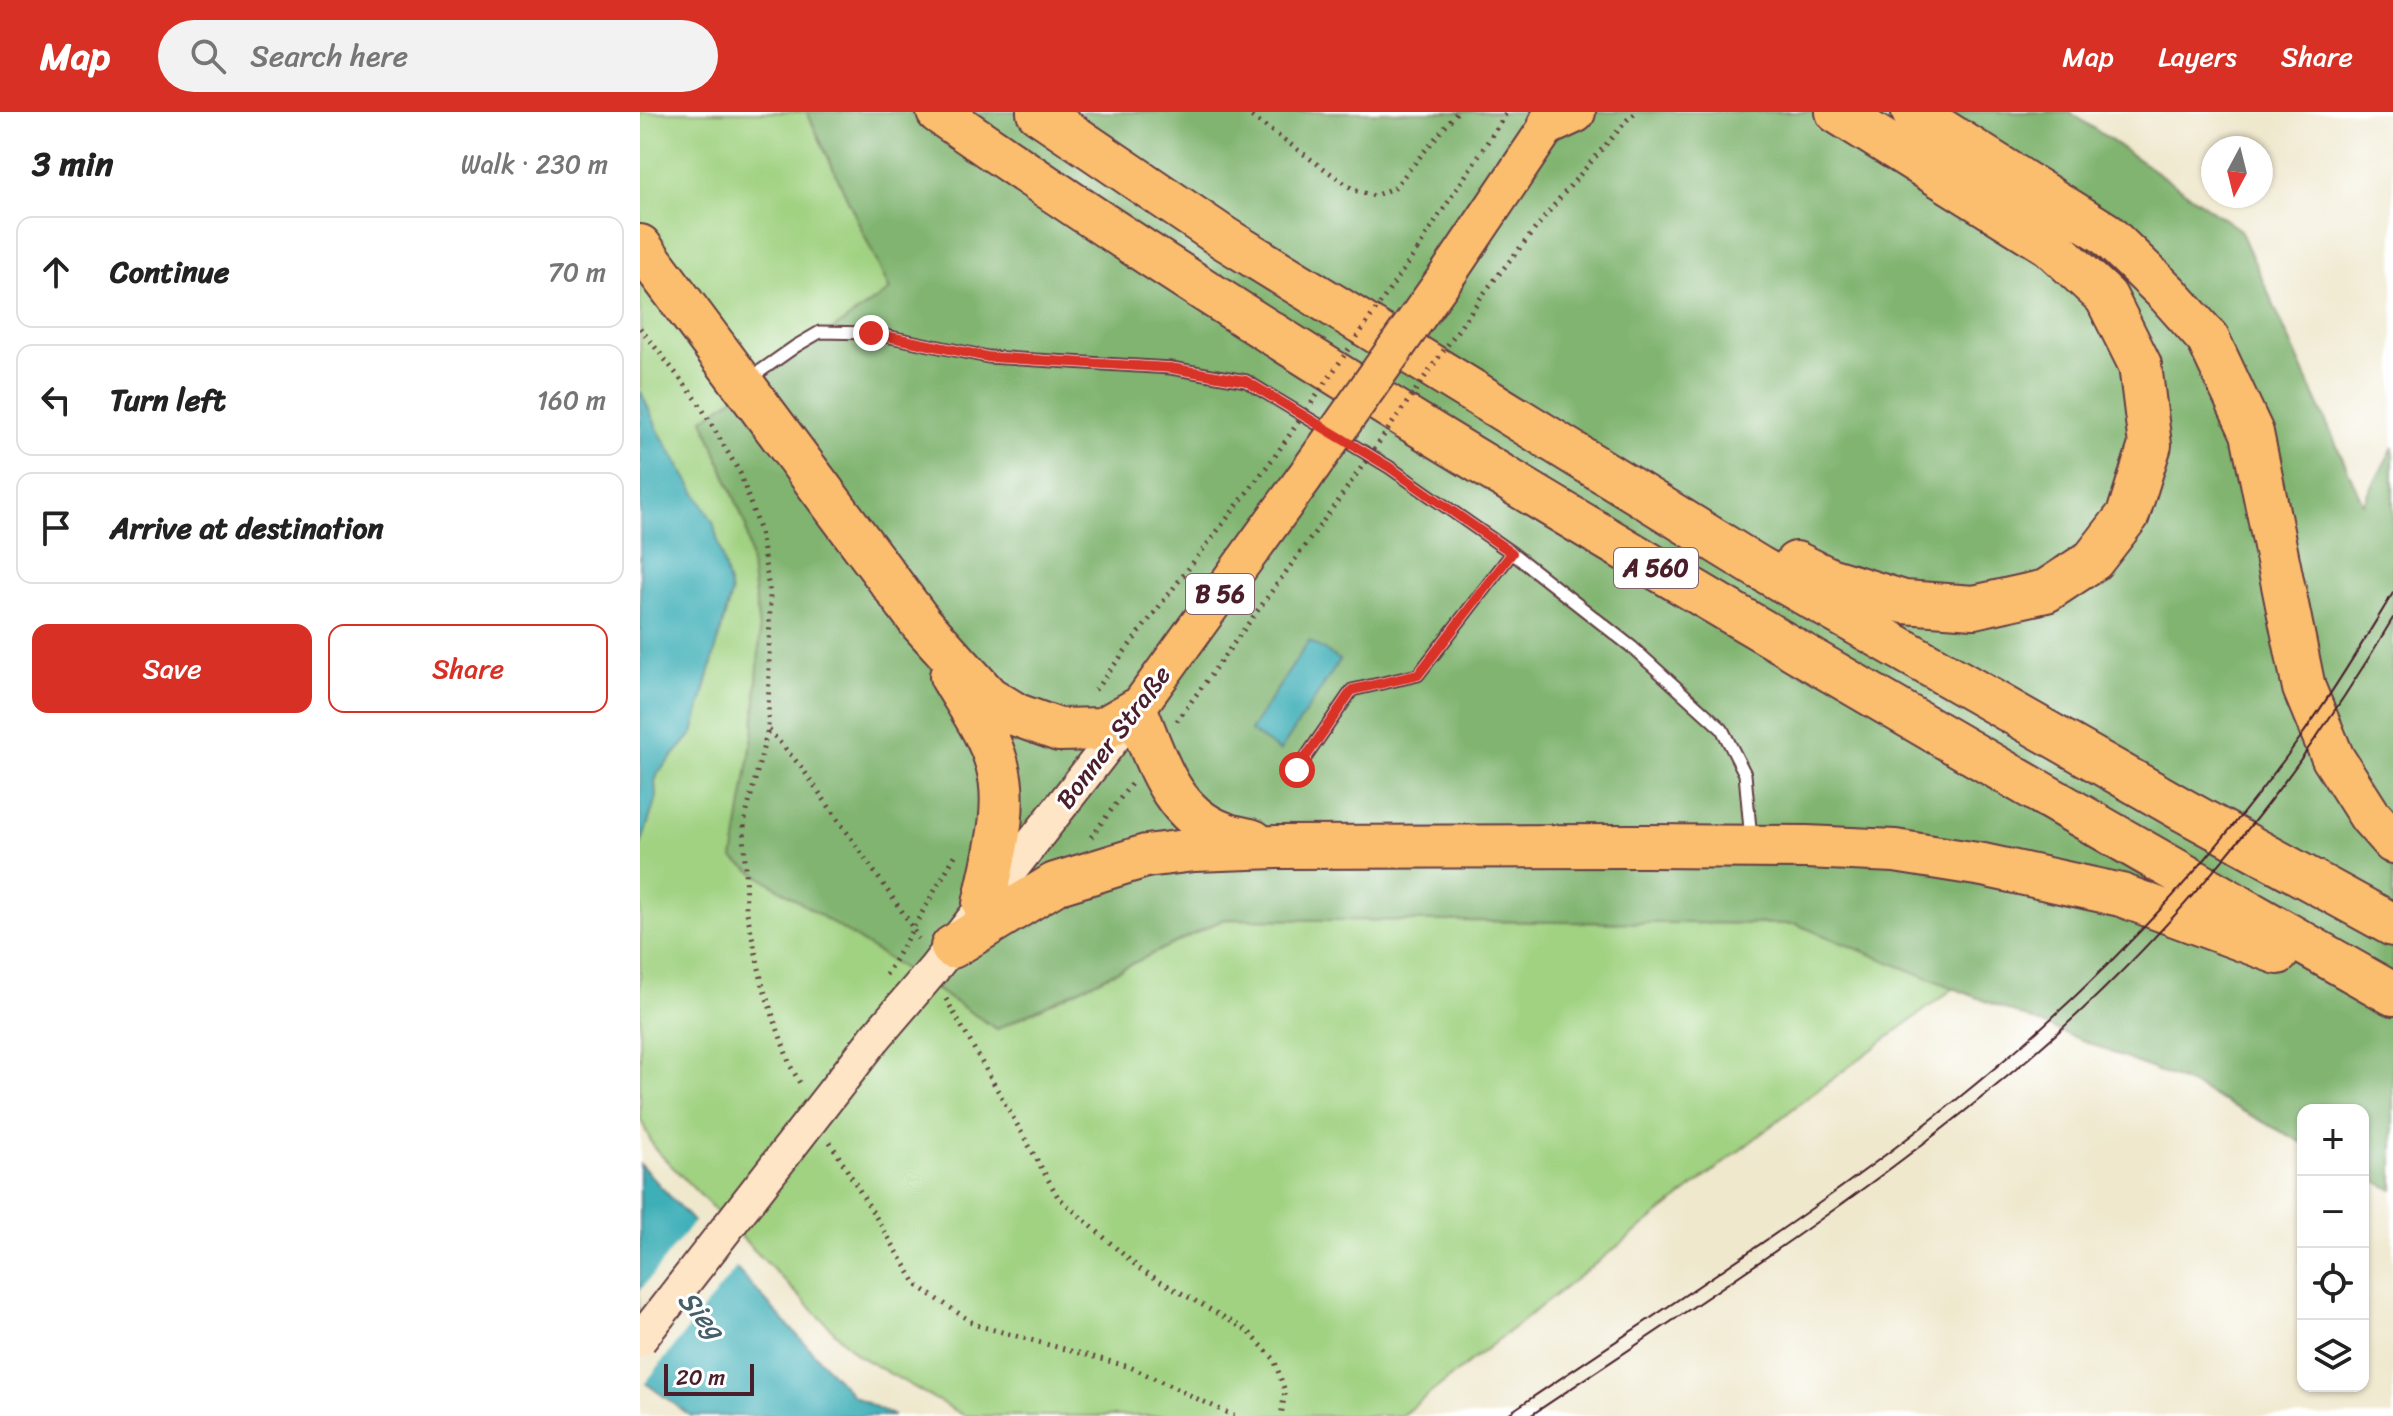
<!DOCTYPE html>
<meta charset="utf-8">
<style>
:root{--surface:#fff;--page:#f2f2f2;--text:#222;--muted:#767676;--line:#e0e0e0;--accent:#d93025}
body{margin:0;font-family:Sriracha,sans-serif;background:var(--page);color:var(--text)}
.controls{position:absolute;right:24px;bottom:24px;display:grid;overflow:hidden;border-radius:16px;box-shadow:0 2px 6px #0004}
.controls button{width:72px;height:72px;display:grid;place-items:center;padding:0;border:0;border-bottom:2px solid var(--line);background:var(--surface);color:var(--text);font:40px sans-serif}
.compass{position:absolute;left:1561px;top:24px;width:72px;height:72px;border-radius:50%;background:var(--surface);box-shadow:0 2px 6px #0004;rotate:187deg}
.scale{position:absolute;left:24px;bottom:20px;width:90px;box-sizing:border-box;padding-left:8px;border:4px solid #4a1f2b;border-top:0;font-size:22px;line-height:28px;white-space:nowrap;color:#4a1f2b;-webkit-text-stroke:6px #fff;paint-order:stroke}
.stop{position:absolute;width:24px;height:24px;margin:-18px;border:6px solid #d93025;border-radius:50%;background:#fff}
.stop.end{background:#d93025;border-color:#fff;box-shadow:0 2px 8px #0008}
.list{margin:0;padding:0;list-style:none}
h2{display:flex;justify-content:space-between;align-items:center;height:104px;margin:0;padding:0 32px;font-size:34px}
h2 small{font-size:26px;font-weight:400;color:var(--muted)}
.list li{display:grid;grid-template-columns:52px 1fr auto;gap:24px;align-items:center;box-sizing:border-box;height:112px;margin:0 16px 16px;padding:0 16px;border:2px solid var(--line);border-radius:16px}
.list b{display:block;font-size:30px;white-space:nowrap}
.list em{font-size:26px;font-style:normal;color:var(--muted)}
.actions{display:flex;gap:16px;padding:24px 32px}
.actions a{flex:1;padding:18px 0;border:2px solid var(--accent);border-radius:16px;text-align:center;font-size:28px;color:var(--accent)}
.actions .main{background:var(--accent);color:#fff}
.icon{flex:none;width:44px;height:44px;fill:none;stroke:currentColor;stroke-width:2;stroke-linecap:round;stroke-linejoin:round}
.map{position:relative;flex:none;width:1753px;height:1304px;overflow:hidden}
header{display:flex;align-items:center;gap:48px;box-sizing:border-box;height:112px;padding:0 40px;background:var(--accent);color:#fff}
header strong{font-size:38px}
nav{display:flex;gap:44px;margin-inline-start:auto;font-size:28px}
.search{width:560px;height:72px;background:var(--page);display:flex;align-items:center;gap:20px;box-sizing:border-box;padding:0 28px;border-radius:44px;color:var(--muted);font-size:30px}
main{display:flex}
aside{flex:1;background:var(--surface)}
.map>svg:first-child{display:block}
</style>
<header>
<strong>Map</strong>
<div class="search"><svg class="icon" aria-label="search" viewBox="0 0 24 24"><circle cx="10" cy="10" r="6"/><path d="M15 15l6 6"/></svg>Search here</div>
<nav><a>Map</a><a>Layers</a><a>Share</a></nav>
</header>
<main>
<aside>
<h2>3 min<small>Walk · 230 m</small></h2>
<ul class="list">
<li><svg class="icon" aria-label="ahead" viewBox="0 0 24 24"><path d="M12 20V5M6 11l6-6 6 6"/></svg><div><b>Continue</b></div><em>70 m</em></li>
<li><svg class="icon" aria-label="left" viewBox="0 0 24 24"><path d="M17 20v-9H6M10 6l-5 5 5 5"/></svg><div><b>Turn left</b></div><em>160 m</em></li>
<li><svg class="icon" aria-label="arrive" viewBox="0 0 24 24"><path d="M6 21V4h12l-3 4 3 4H6"/></svg><div><b>Arrive at destination</b></div></li>
</ul>
<div class="actions"><a class="main">Save</a><a>Share</a></div>
</aside>
<div class="map">
<svg width="1753" height="1304" viewBox="0 0 1753 1304">
<rect width="100%" height="100%" fill="#fff"/>
<filter id="ink" filterUnits="userSpaceOnUse"><feTurbulence type="fractalNoise" baseFrequency=".0125" numOctaves="2"/><feDisplacementMap in="SourceGraphic" scale="16" xChannelSelector="R" yChannelSelector="G"/><feConvolveMatrix kernelMatrix="1 2 1 2 8 2 1 2 1" color-interpolation-filters="sRGB"/></filter>
<filter id="wash" filterUnits="userSpaceOnUse"><feTurbulence type="fractalNoise" baseFrequency=".006" numOctaves="4" result="noise"/><feDisplacementMap in="SourceGraphic" scale="32" xChannelSelector="R" yChannelSelector="G"/><feGaussianBlur stdDeviation="1.8" result="paint"/><feColorMatrix in="noise" values="0 0 0 0 0 0 0 0 0 0 0 0 0 0 0 0 0 1.4 0 .05"/><feComposite in="paint" operator="in"/></filter>
<g filter="url(#wash)">
<rect width="100%" height="100%" fill="#efe8cd"/>
<!-- green -->
<path fill="#a0d281" stroke="#757856" stroke-width="2" d="M0,0H167L250,178L63,307L106,414L120,525L114,618L94,747L357,917L584,807L1156,812L1314,876L1159,992L761,1304H325L217,1243L14,1036L0,1006V736L16,686L15,670L18,661L53,621L91,481L0,278Z"/>
<!-- forest -->
<path fill="#80b46f" stroke="#656a4d" stroke-width="2" fill-rule="evenodd" d="M167,0H1430L1600,118L1723,392L1753,335V1078L1723,1062V998H1663V1031L1557,975L1156,812L584,807L357,917L93,747L114,618L120,525L106,414L63,307L250,178ZM669,529L699,548L640,639L610,619Z"/>
<!-- water -->
<path fill="#3eafb7" stroke="#446771" stroke-width="2" d="M0,278L19,320L73,410L91,481L53,621L18,661L15,670L16,686L0,736Z
M669,529L700,548L640,639L610,619Z
M0,1052L213,1284L254,1304H51L0,1267Z"/>
<!-- pier -->
<path fill="#efe8cd" d="M56,1107L98,1153L3,1274L0,1272V1179Z"/>
</g>
<g filter="url(#ink)">
<g fill="none" stroke-linecap="round" stroke-linejoin="round">
<!-- service casing -->
<g stroke="#633d43" stroke-width="15">
<path id="service" d="M109,267L156,234L180,220L231,221L348,245L531,256L606,269L749,355L872,441L993,536L1082,617L1105,662L1111,728
M657,658L712,578L778,563L872,441"/>
</g>
<!-- secondary casing -->
<g stroke="#633d43" stroke-width="36">
<path id="secondary" d="M234,927L293,858L492,603"/>
</g>
<!-- primary casing -->
<g stroke="#633d43" stroke-width="40">
<path id="primary" d="M810,159L917,0
M496,598L664,366"/>
</g>
<!-- motorway casing -->
<g stroke="#633d43" stroke-width="46">
<path id="motorway" d="M298,0C549,175 809,334 1072,489C1297,622 1525,753 1753,882
M398,0L584,126L1118,455L1543,698L1753,813
M1273,0L1465,121L1527,181L1568,227L1612,321L1664,576L1693,646L1730,704L1753,730
M910,11L934,0
M0,134L281,511L348,585L377,603L419,618L463,617L496,598C515,644 530,702 583,721C592,725 603,726 613,729
M1156,451L1189,467L1264,490L1334,495L1406,479L1453,448L1488,403L1510,333L1500,253L1466,185L1410,133L1197,0
M311,564C327,592 348,620 357,652C370,697 353,747 344,792
M312,835L415,772L506,744L554,738L637,735L1004,734L1166,735L1255,739L1343,753L1481,783L1638,841"/>
</g>
<!-- path -->
<path stroke="#633d43" stroke-width="5" stroke-dasharray="2 6" stroke-linecap="butt" d="M605,0L714,78L734,84L755,75L817,0
M777,138L867,0
M844,181L919,87L988,7L997,0
M0,216L57,288L100,361L120,420L130,483L128,617L104,711L106,796L123,875L150,953L162,975
M455,578L635,344
M537,609L697,390
M129,618L162,656L268,808L278,827
M451,725L491,672
M246,863L317,740
M306,887L418,1085L501,1158L608,1219L634,1247L645,1279L641,1304
M190,1030L278,1174L336,1213L490,1255L594,1304"/>
<!-- service -->
<use href="#service" stroke="#fff" stroke-width="11"/>
<!-- secondary -->
<use href="#secondary" stroke="#fde5c5" stroke-width="32"/>
<!-- primary -->
<use href="#primary" stroke="#fbbd6e" stroke-width="36"/>
<!-- motorway -->
<use href="#motorway" stroke="#fbbd6e" stroke-width="42"/>
<!-- tram -->
<path stroke="#4a1f2b" stroke-width="2" d="M865,1304C1030,1191 1203,1085 1356,955C1470,859 1573,747 1660,626C1694,579 1723,530 1753,481
M890,1304C1052,1195 1219,1089 1369,963C1522,835 1652,677 1753,506"/>
<!-- secondary-bridge casing -->
<g stroke="#633d43" stroke-width="36" stroke-linecap="butt">
<path id="secondary-bridge" d="M0,1228L234,927"/>
</g>
<!-- primary-bridge casing -->
<g stroke="#633d43" stroke-width="40" stroke-linecap="butt">
<path id="primary-bridge" d="M664,366L810,159"/>
</g>
<!-- path-bridge -->
<path stroke="#633d43" stroke-width="5" stroke-dasharray="2 6" stroke-linecap="butt" d="M635,344L777,138
M697,390L844,181"/>
<!-- secondary-bridge -->
<use href="#secondary-bridge" stroke="#fde5c5" stroke-width="32"/>
<!-- primary-bridge -->
<use href="#primary-bridge" stroke="#fbbd6e" stroke-width="36"/>
</g>
</g>
<g fill="none" stroke-linecap="round" stroke-linejoin="round" filter="url(#ink)">
<!-- route -->
<path stroke="#d93025" stroke-width="10" d="M231,221L348,245L531,256L606,269L749,355L872,441L778,563L712,578L657,658"/>
</g>
<g text-anchor="middle" stroke-width="6" stroke-linejoin="round" paint-order="stroke">
<!-- shield labels -->
<g fill="#fff" stroke="#80626b" stroke-width="2">
<rect x="974" y="436" width="84" height="40" rx="6"/>
<rect x="546" y="462" width="68" height="40" rx="6"/>
</g>
<g font-size="24" font-weight="bold" fill="#4a1f2b">
<text x="1016" y="464">A 560</text>
<text x="580" y="490">B 56</text>
</g>
<!-- street labels -->
<g font-size="26" fill="#4a1f2b" stroke="#fff">
<text transform="translate(473 625) rotate(-53)" y="9">Bonner Straße</text>
</g>
<!-- water labels -->
<g font-size="28" font-style="italic" fill="#45606a" stroke="#fff">
<text transform="translate(62 1202) rotate(49)" y="10">Sieg</text>
</g>
</g>
</svg>
<div class="controls">
<button>+</button>
<button>−</button>
<button><svg class="icon" aria-label="locate" viewBox="0 0 24 24"><circle cx="12" cy="12" r="6"/><path d="M12 2v4M12 18v4M2 12h4M18 12h4"/></svg></button>
<button><svg class="icon" aria-label="layers" viewBox="0 0 24 24"><path d="M12 4l9 5-9 5-9-5zM3 14l9 5 9-5"/></svg></button>
</div>
<svg class="compass" viewBox="-18 -18 36 36"><path d="M0-13l5 13h-10z" fill="#e53935"/><path d="M0 13l5-13h-10z" fill="#767676"/></svg>
<div class="scale">20 m</div>
<div class="stop" style="left:657px;top:658px"></div>
<div class="stop end" style="left:231px;top:221px"></div>
</div>
</main>
